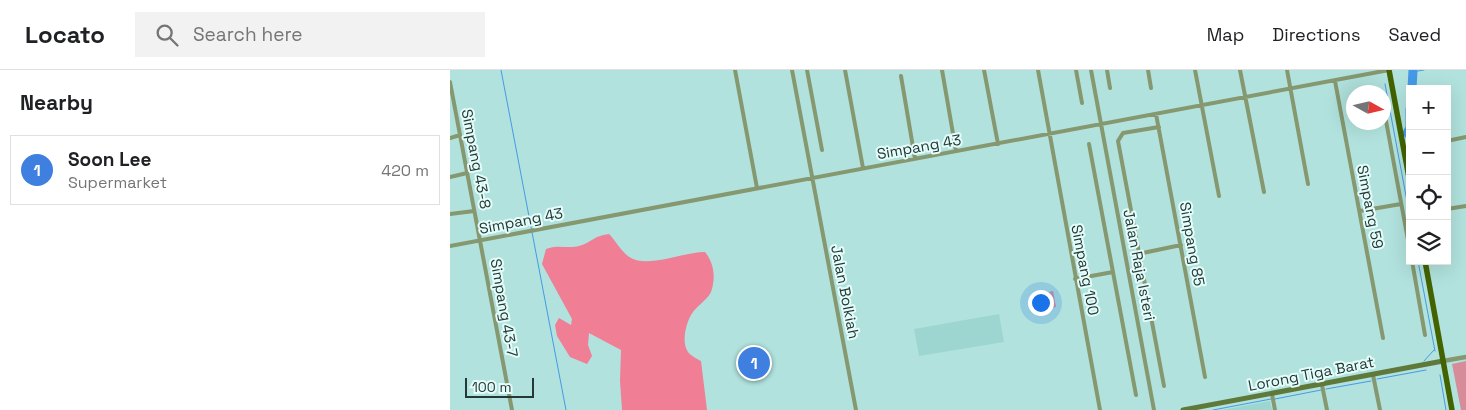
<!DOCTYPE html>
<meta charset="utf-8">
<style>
:root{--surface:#fff;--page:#f2f2f2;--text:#202124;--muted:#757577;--line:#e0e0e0;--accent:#bf305a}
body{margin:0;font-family:"Space Grotesk",sans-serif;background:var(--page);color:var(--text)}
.controls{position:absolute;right:15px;top:15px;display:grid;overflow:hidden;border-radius:0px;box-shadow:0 5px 20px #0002}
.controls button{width:45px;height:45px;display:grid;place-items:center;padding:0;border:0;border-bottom:1px solid var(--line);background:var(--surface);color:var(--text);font:25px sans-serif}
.compass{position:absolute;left:896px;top:15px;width:45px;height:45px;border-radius:50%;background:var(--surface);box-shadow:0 5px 20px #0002;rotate:98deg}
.scale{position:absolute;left:15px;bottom:12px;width:69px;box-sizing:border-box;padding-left:5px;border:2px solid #253836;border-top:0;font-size:14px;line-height:18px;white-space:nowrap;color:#253836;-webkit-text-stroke:4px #e5fdfa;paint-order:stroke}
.you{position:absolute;left:590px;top:232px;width:18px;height:18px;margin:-12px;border:4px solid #fff;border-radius:50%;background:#1a73e8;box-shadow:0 0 0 8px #1a73e833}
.badge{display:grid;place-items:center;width:32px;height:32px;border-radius:50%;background:var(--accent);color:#fff;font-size:16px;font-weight:700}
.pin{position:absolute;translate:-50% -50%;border:2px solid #fff;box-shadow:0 1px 5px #0006}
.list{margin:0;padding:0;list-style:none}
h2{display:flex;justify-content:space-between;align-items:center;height:65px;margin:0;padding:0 20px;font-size:21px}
h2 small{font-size:16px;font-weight:400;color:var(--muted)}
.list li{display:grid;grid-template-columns:32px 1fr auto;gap:15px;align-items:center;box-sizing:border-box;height:70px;margin:0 10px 10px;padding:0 10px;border:1px solid var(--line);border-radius:0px}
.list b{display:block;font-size:19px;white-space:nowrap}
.list p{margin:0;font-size:16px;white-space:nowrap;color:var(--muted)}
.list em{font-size:16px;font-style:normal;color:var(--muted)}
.icon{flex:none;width:28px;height:28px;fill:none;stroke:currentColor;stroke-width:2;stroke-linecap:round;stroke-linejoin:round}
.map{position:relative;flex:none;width:1016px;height:340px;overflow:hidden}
header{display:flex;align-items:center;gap:30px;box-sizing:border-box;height:70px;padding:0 25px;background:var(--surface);border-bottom:1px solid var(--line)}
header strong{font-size:24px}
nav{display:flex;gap:28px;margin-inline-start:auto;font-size:18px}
.search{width:350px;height:45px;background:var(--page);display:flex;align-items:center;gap:12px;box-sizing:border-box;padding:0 18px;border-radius:0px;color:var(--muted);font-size:19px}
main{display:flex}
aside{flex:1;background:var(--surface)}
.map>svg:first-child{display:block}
</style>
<header>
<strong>Locato</strong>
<div class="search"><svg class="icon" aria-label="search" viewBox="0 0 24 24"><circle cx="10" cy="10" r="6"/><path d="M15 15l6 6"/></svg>Search here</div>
<nav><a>Map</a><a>Directions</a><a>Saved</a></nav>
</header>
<main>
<aside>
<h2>Nearby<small></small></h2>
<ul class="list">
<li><span class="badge" style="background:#3f7fe0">1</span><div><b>Soon Lee</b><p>Supermarket</p></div><em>420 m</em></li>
</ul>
</aside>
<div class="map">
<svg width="1016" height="340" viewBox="0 0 1016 340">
<rect width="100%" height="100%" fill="#b1e2dd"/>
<!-- built -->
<path fill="#9dd6d1" d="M549,244L554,272L469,286L464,259Z
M820,331L822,340H772Z"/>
<!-- green -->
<path fill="#d68c99" d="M603,221L606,237L582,243L579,227Z
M1016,291V340H1011L1002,294Z"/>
<!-- forest -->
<path fill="#f07e95" d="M159,164C166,171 172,183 181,188C198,198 234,182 255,182C264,193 266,208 261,222C258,229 248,235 243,242C236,251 231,273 238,282C241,286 247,289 251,291L257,340H172L170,311L171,280L139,263L138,275L142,286L137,294L120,287L107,266L105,255L109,248L121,255L122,249L92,194L96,179C108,174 118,179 129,176C143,172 143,166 159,164Z"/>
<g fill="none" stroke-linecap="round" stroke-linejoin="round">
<!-- stream -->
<path stroke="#449ae7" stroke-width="1" d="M51,0L116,340
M962,2L974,0
M935,14L960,147
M968,191L985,281
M974,291L984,280
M990,305L996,340
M927,309L976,300
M876,319L921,311
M825,329L871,320
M763,340L821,329"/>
<!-- river -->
<path stroke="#449ae7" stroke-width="9" d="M962,19L963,0
M957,63L960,58V39"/>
<!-- minor -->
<path stroke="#85986f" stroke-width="4" d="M285,0L307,118
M342,0L406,340
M357,0L372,80
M395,0L413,98
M492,0L506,81
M534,0L548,74
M588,0L650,340
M626,0L632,33
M641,0L704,340
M657,0L660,18
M698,0L701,18
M745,0L769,126
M790,0L814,122
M837,0L858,114
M451,6L465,89
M885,11L933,268
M0,12L62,340
M930,21V22
M934,40L960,181
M706,44L755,307
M709,57L673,63L668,71L714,316
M0,68L10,65
M997,71L1016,67
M639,74L686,325
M0,107L17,103
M997,139L1016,136
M910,141L951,134
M0,144L24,141
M0,176L939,0
M688,184L731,175
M962,191L975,265
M625,209L663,202
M923,305L930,340
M872,315L877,340
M822,324L825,340"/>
<!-- tertiary -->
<path stroke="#85986f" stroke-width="4.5" d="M993,291L1016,287"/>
<!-- secondary -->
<path stroke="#5e793a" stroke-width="5" d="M733,340L993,291"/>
<!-- primary -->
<path stroke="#436301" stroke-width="5.5" d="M939,0L960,113
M975,191L1002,340"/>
</g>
<g text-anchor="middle" stroke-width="4" stroke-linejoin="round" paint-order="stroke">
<!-- street labels -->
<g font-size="15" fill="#253836" stroke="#e5fdfa">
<text transform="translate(469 77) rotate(-10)" y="5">Simpang 43</text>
<text transform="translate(26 89) rotate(79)" y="5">Simpang 43-8</text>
<text transform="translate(920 137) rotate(79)" y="5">Simpang 59</text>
<text transform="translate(71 151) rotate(-11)" y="5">Simpang 43</text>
<text transform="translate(742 174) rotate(80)" y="5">Simpang 85</text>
<text transform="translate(689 195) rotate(79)" y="5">Jalan Raja Isteri</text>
<text transform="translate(635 200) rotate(79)" y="5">Simpang 100</text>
<text transform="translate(395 222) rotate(79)" y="5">Jalan Bolkiah</text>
<text transform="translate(54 238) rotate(80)" y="5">Simpang 43-7</text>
<text transform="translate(861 304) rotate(-11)" y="5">Lorong Tiga Barat</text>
</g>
</g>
</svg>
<div class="controls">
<button>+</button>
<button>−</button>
<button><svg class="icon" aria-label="locate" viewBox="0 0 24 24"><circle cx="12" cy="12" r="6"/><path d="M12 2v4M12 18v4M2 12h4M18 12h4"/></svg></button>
<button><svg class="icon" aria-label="layers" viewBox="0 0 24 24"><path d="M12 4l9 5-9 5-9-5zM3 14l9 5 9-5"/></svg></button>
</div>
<svg class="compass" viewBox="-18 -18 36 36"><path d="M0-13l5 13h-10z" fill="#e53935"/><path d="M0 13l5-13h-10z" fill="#757577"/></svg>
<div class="scale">100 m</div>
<div class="you"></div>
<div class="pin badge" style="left:304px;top:293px;background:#3f7fe0">1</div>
</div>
</main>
